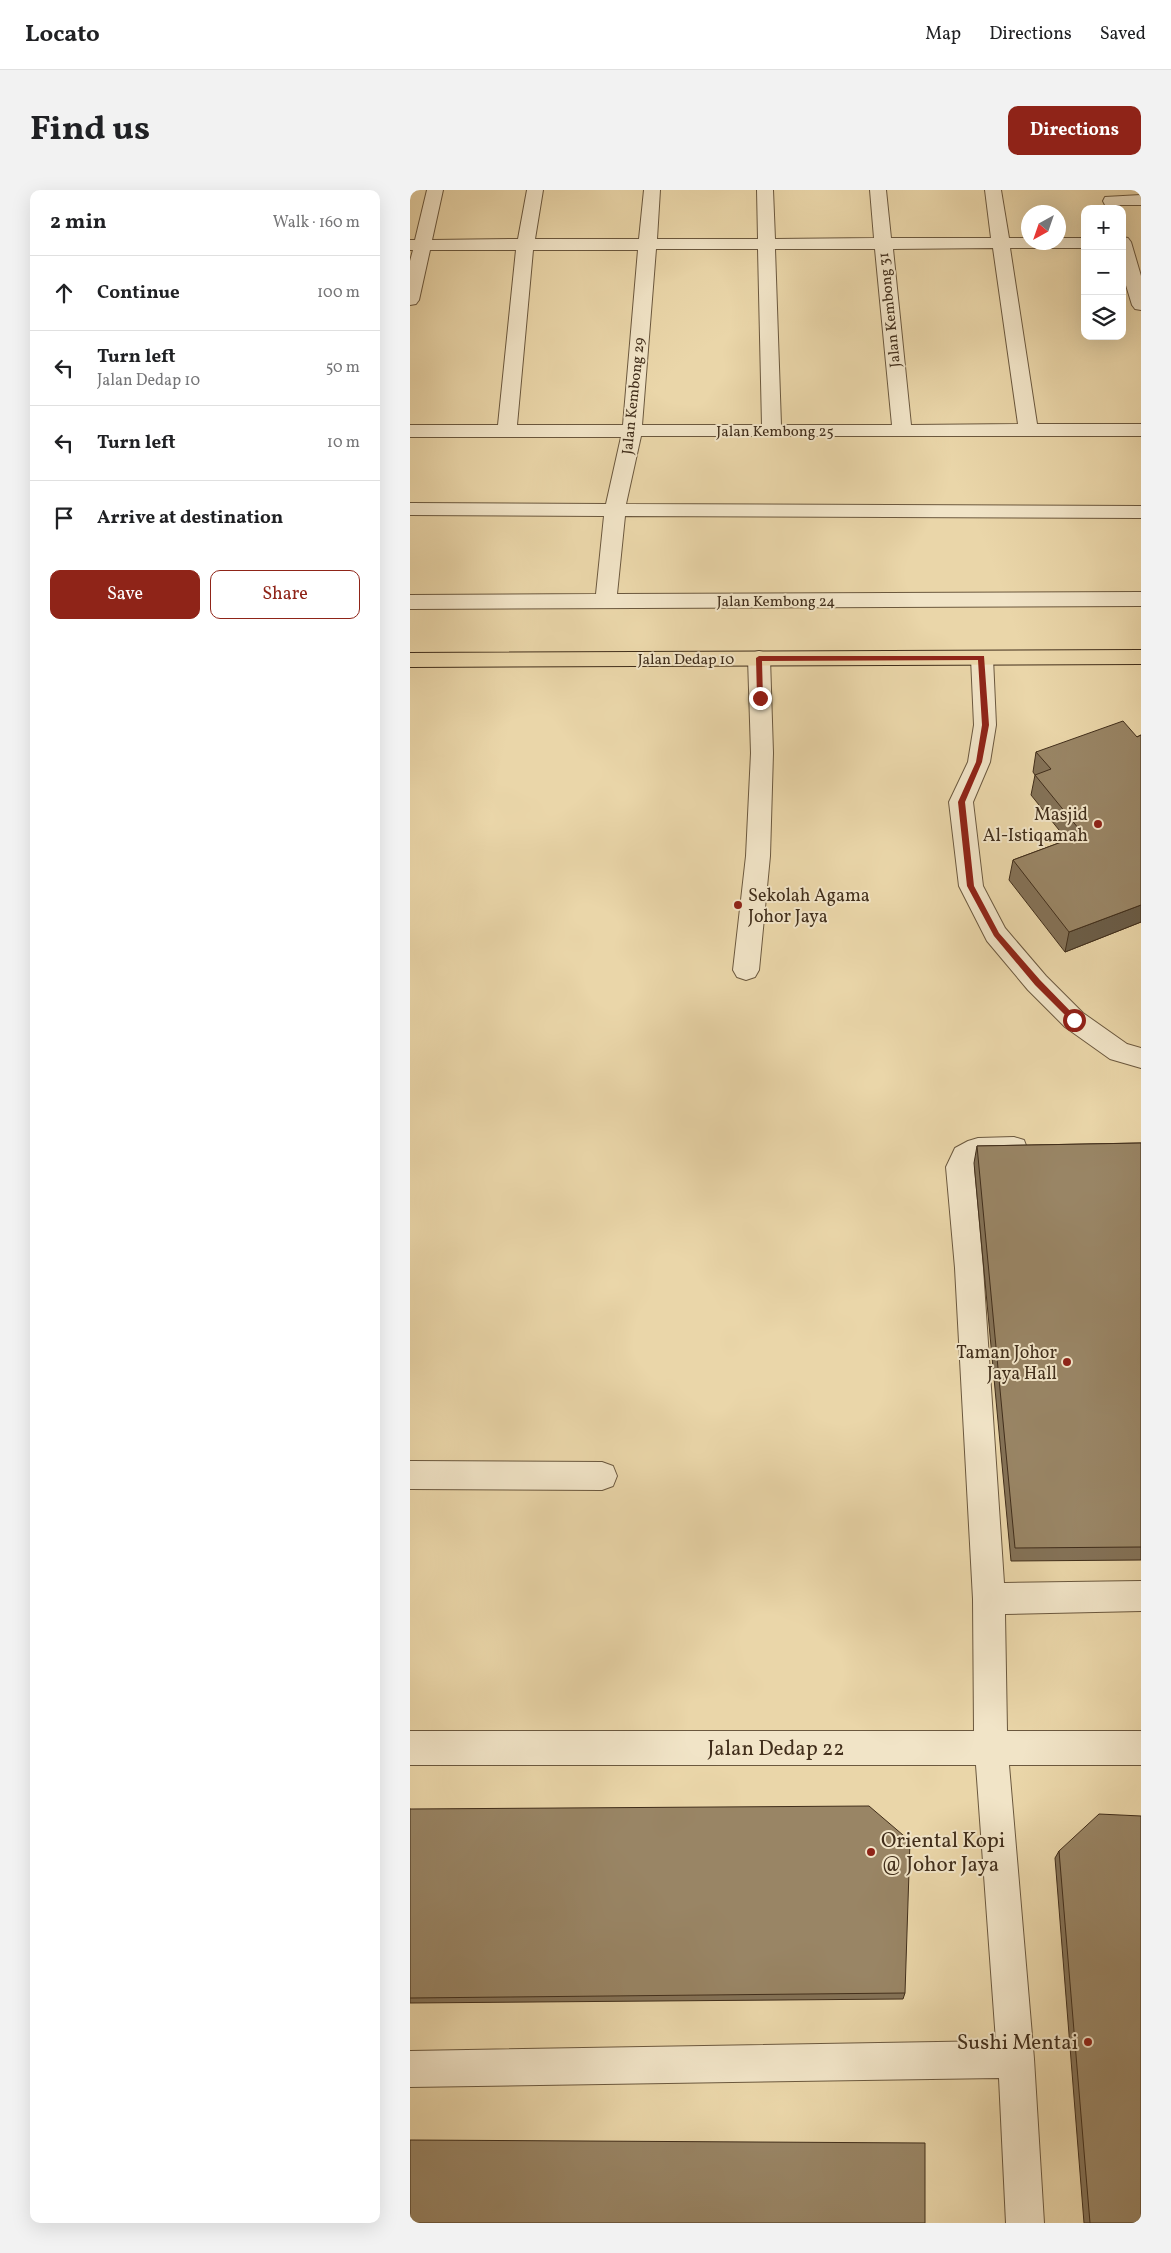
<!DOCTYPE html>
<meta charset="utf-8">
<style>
:root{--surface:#fff;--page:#f2f2f2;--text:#202124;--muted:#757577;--line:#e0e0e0;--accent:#8f2418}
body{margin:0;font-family:Vollkorn,serif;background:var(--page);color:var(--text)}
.controls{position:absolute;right:15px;top:15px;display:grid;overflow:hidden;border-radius:10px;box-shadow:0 5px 20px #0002}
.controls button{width:45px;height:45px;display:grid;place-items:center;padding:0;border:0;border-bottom:1px solid var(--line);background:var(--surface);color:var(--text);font:25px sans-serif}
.compass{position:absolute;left:611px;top:15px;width:45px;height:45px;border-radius:50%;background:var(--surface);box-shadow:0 5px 20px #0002;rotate:220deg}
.stop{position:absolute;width:15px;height:15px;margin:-11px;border:4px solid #8f2418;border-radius:50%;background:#fff}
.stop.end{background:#8f2418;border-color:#fff;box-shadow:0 1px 5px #0008}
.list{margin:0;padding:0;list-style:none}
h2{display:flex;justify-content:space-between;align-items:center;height:65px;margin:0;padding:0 20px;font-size:21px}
h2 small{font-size:16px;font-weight:400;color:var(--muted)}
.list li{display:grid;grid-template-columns:32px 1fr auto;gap:15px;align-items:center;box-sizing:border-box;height:75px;padding:0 20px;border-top:1px solid var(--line)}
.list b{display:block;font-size:19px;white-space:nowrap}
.list p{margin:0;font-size:16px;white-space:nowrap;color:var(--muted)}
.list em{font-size:16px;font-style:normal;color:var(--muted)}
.actions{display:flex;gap:10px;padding:15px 20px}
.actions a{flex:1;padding:11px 0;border:1px solid var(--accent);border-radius:10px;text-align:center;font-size:18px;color:var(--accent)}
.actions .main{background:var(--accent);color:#fff}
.icon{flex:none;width:28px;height:28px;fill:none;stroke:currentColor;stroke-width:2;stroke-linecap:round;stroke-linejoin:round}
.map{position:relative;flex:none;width:731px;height:2033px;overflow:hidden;border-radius:10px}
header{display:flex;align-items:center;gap:30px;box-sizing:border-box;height:70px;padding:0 25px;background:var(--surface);border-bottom:1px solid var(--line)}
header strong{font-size:24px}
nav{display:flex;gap:28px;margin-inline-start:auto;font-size:18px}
.intro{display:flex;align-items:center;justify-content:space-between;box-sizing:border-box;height:120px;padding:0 30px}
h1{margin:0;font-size:35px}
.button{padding:12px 22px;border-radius:10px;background:var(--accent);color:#fff;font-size:18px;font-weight:700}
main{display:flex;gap:30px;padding:0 30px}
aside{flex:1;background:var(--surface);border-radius:10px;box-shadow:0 5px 20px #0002}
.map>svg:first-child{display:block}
</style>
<header>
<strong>Locato</strong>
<nav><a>Map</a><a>Directions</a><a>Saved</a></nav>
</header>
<div class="intro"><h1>Find us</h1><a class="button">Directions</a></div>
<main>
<aside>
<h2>2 min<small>Walk · 160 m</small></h2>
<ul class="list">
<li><svg class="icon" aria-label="ahead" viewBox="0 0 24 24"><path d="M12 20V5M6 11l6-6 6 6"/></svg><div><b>Continue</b></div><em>100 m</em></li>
<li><svg class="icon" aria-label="left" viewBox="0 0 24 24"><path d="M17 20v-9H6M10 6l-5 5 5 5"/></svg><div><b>Turn left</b><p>Jalan Dedap 10</p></div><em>50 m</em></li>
<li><svg class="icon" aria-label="left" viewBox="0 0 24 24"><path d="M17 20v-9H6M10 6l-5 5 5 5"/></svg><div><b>Turn left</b></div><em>10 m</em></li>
<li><svg class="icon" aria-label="arrive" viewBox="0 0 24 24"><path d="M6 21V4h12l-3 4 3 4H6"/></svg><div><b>Arrive at destination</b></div></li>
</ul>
<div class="actions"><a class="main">Save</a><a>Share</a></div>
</aside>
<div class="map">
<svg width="731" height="2033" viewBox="0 0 731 2033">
<rect width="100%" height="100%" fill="#ead6a9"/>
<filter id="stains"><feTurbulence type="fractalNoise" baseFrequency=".004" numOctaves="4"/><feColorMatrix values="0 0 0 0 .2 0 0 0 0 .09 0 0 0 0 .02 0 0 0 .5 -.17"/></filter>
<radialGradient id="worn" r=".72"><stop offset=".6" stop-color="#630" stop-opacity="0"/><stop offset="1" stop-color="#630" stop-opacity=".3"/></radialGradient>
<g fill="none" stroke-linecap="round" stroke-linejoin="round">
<!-- minor casing -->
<g stroke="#6b583e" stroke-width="2">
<path id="minor" d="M17,0H33L22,50L108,49L117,0H133L125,49H229L234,0H250L247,49H348L347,0H363L365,49L464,48L460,0H476L481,48H581L575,0H591L599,48H618V52H648V48H675V58H600L627,234H731V246H231L216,314L731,316V328L215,326L207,404L731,402V416L0,419V405L186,404L194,326L0,325V313L196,314L211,247H0V235H88L106,60H20L9,110L6,114L0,115V71L3,60H0V50H5ZM583,58L608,234L501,235L483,59ZM246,59H348L352,235H232ZM365,59H465L482,235H371ZM123,60H228L213,235H107Z
M731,5V15H695L693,11L695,7Z
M712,47L718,48L721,52L731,86V120L725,119L722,115L712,82Z
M349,461L357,463L360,468L363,563L360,666L349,780L345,787L336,790L327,787L323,780L336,666L341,563L338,468L341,463Z
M572,461L580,463L583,468L586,535L580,572L563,612L573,696L595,738L636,786L673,823L717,854L731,858V878L700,869L655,837L618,800L577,751L549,696L539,612L558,572L564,535L561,468L564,463Z
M604,947L614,950L617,958L614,966C601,970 569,966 564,977L573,1078L594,1393L731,1391V1421L595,1424L597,1541H731V1575H599L624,1869L634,2033H596L589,1888L0,1897V1861L586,1851L566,1575H0V1541H564L563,1409L545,1078L536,977L545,958L558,951L568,948Z
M0,1271L192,1272L203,1276L207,1286L203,1296L192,1300L0,1299Z"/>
</g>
<!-- major casing -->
<g stroke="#412e1b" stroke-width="2">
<path id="major" d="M731,460V474L0,477V463Z"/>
</g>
<!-- minor -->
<use href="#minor" fill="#f1e4c7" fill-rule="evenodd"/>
<!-- major -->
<use href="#major" fill="#ead6a9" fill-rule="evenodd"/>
</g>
<!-- wall -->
<path fill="#847257" stroke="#412e1b" d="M731,545V732L655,762L599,690L603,670L657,650L621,605L625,585L623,582L626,562L727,547Z
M731,953V1370L601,1371L564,973L567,956Z
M0,1619L495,1803L493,1809L0,1813Z
M649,1661L731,2033H674L645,1668Z"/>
<!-- shaded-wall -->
<path fill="#6b5d47" stroke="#412e1b" d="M731,715V732L655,762L659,742Z"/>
<!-- building -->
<path fill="#998565" stroke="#412e1b" d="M713,531L727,547L731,545V715L659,742L603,670L673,644L625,585L641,579L626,562Z
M731,953V1357L605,1358L567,956Z
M459,1616L500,1651L495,1803L0,1808V1619Z
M689,1624L731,1626V2033H680L649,1661Z
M0,1950L515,1953V2033H0Z"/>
<!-- route -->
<path fill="#8f2418" d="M349,466H574L579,535L572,572L555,612L564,696L589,743L630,790L667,828V832H662L625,795L584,746L557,696L548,612L566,572L572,535L568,470L352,471L353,508L350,510L347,508L346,468Z"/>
<!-- markers -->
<g fill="#8f2418" stroke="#f1e4c7" stroke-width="2">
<circle cx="688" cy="634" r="5"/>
<circle cx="328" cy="715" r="5"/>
<circle cx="657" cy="1172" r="5"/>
<circle cx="461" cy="1662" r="5"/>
<circle cx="678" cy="1852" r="5"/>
</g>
<g text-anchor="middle" stroke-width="4" stroke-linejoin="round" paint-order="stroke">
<!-- far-street labels -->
<g font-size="15" fill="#412e1b" stroke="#f1e4c7">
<text transform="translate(479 120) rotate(-96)" y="5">Jalan Kembong 31</text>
<text transform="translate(223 206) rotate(-84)" y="5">Jalan Kembong 29</text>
<text x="365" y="246">Jalan Kembong 25</text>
<text x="366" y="416">Jalan Kembong 24</text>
<text x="276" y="474">Jalan Dedap 10</text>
</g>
<!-- poi labels -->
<g font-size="18" fill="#412e1b" stroke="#f1e4c7" text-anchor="end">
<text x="678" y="630">Masjid<tspan x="678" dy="21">Al-Istiqamah</tspan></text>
<text x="338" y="711" text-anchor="start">Sekolah Agama<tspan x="338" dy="21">Johor Jaya</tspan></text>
<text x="647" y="1168">Taman Johor<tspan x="647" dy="21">Jaya Hall</tspan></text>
</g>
<!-- near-street labels -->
<g font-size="21" fill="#412e1b" stroke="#f1e4c7">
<text x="366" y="1565">Jalan Dedap 22</text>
</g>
<!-- near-poi labels -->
<g font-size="21" fill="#412e1b" stroke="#f1e4c7" text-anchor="start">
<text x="471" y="1657">Oriental Kopi<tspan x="471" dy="24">@ Johor Jaya</tspan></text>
<text x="668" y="1859" text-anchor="end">Sushi Mentai</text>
</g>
</g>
<rect width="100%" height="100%" filter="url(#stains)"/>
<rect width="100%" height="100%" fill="url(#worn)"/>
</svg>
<div class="controls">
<button>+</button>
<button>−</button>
<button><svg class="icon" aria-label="layers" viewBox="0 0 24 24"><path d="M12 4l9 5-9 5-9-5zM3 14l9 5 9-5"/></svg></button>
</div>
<svg class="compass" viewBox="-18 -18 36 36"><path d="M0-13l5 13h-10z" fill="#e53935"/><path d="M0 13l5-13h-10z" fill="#757577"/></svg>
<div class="stop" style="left:664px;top:830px"></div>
<div class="stop end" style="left:350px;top:508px"></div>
</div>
</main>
